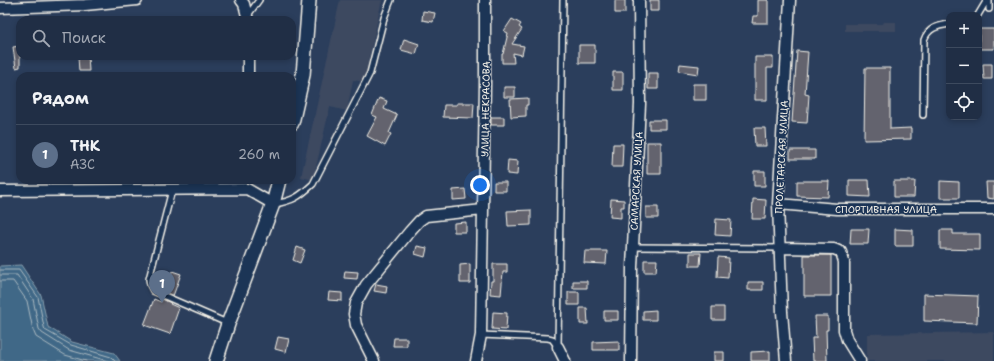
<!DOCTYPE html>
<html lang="ru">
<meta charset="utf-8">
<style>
:root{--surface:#202e45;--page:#28364c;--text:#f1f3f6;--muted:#a2a8b3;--line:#3d4a5e;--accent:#ff9aa2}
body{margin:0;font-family:"Shantell Sans",sans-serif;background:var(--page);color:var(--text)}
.controls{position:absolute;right:12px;top:12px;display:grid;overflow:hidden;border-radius:8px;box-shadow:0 2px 6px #0003}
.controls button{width:36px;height:36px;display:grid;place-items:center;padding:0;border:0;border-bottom:1px solid var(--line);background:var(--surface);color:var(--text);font:20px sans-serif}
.you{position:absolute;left:480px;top:185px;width:14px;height:14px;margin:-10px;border:3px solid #fff;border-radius:50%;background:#1a73e8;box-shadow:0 0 0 6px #1a73e833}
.badge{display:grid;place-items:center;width:26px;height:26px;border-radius:50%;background:var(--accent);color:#fff;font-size:13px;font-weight:700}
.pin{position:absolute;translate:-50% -33px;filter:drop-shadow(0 1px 2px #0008)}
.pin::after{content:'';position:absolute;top:21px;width:14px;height:12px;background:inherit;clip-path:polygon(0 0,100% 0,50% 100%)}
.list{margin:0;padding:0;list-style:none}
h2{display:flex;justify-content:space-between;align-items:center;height:52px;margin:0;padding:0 16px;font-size:17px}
h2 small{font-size:13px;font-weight:400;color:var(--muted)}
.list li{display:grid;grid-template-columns:26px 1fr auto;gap:12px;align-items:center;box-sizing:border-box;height:60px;padding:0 16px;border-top:1px solid var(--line)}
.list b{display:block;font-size:15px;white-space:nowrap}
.list p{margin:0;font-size:13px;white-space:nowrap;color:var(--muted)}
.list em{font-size:13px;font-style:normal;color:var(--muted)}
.icon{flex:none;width:22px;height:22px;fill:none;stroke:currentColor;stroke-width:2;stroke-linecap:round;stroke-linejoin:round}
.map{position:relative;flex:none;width:994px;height:361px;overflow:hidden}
.search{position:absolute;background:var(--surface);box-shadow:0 2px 6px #0003;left:16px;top:16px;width:280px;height:44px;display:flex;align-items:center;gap:10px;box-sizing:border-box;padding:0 14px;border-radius:12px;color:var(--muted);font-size:15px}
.panel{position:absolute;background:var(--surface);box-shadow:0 2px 6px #0003;left:16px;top:72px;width:280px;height:112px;border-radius:12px}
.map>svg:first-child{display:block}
</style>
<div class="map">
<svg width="994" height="361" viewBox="0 0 994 361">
<rect width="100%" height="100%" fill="#2b3e5c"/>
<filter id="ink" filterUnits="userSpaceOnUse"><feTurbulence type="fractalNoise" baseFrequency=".025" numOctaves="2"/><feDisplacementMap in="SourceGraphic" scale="8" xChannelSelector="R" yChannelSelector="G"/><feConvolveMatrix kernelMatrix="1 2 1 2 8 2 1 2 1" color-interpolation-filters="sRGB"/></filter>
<g filter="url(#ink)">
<!-- built -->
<path fill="#3c4961" d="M340,0H382L364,82L353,80L347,111L330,107L313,180L301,177Z
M884,22H896V31H845V24H883Z
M994,332V361H867V334Z"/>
<!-- water -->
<path fill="#406887" stroke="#889fae" d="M21,265L41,295L48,327L72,342L114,353L120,361H0V266Z"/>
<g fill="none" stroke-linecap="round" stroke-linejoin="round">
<!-- shore -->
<path stroke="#acbac1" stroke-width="1" d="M0,270H19L38,297L44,327L45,330L71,345L111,357L115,361
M0,275H17L33,299L39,329L42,333L69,350L108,361
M0,281H13L27,301L33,330L36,337L65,355L86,361"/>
</g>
<!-- building -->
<path fill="#64646e" stroke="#f4f1e8" d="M615,0H625V13H615Z
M650,0H659V11H650Z
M758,0H768V23H752L753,16H758Z
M423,11L435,13L433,22L422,20Z
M512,19L521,24L519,27L522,29L512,44L524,46L522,55L513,53L514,63H502V54H503L508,33L504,31Z
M979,29H994V49H979Z
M404,39L419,44L416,54L401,50Z
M579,45H595V63H579Z
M20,46V67L16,68L13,47Z
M797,51L808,52L805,94L809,95L807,123L792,122Z
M88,56L89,71H79L78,57Z
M755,57H773V68H767V100H755Z
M680,64L699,66L698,74L679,71Z
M983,64H992V79H984Z
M865,68H890V129L911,128V139L864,140Z
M613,72H623V90H613Z
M648,73H658V89H648Z
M693,84H706V100H693Z
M504,87H515V97H504Z
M379,98L387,101L384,109L397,115L389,133L391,134L385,146L367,136L377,117L372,115Z
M528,98V105H526V116L511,117L510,99Z
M457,103H474L473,118L443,117L444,105H457Z
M491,117H504V125H491Z
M649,120H666V129H649Z
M754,128H765L766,146H755Z
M647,142H661V174H647Z
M613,144H623L622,167H612Z
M790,150H815V159H790Z
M508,160L518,161L517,175L507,174Z
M754,171H765V186H754Z
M849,180H869L870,197L849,196Z
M797,181H829L828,197L797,196Z
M894,181H915L914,197H894Z
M940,181L959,182V198H940Z
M494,182H506V191H494Z
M986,182H994V199L987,198Z
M465,189L466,199L453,200V190Z
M611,199L624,200V207H621V218L610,217Z
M753,199L766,200L765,219H752Z
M646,207H658V218H646Z
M531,210V225L508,226L507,211Z
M716,219L731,220L730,236L715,235Z
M466,222V232H454V223Z
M851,229H869L868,244H850Z
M895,229L913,230V246H895Z
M940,230H953V234H980V250L940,249Z
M417,246L427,248L425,257L415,254Z
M297,247L305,250L300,263L293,260Z
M585,251H607L606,264L584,263Z
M690,253H701L700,266H690Z
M804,255H831V296H804Z
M718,257L729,258L728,278L717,277Z
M644,260H657L656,272H644Z
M470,264V283H460V265Z
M493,264H507V272H503L501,295L490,294L491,281H493Z
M172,271L181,274L173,296L164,292Z
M345,271L358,272L357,279L344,278Z
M573,281H587V288H573Z
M748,282H763V290H748Z
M376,284L387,286L386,293L374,291Z
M329,292L342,293V301L328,300Z
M568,292H579V305H568Z
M924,294L978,296L977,323L924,321Z
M154,299L161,302L162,299L171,303L170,304L179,308L170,334L144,325Z
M712,307H724V320H712Z
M580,308H587L588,324H580Z
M656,310V320H643V311Z
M604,311H618V320H604Z
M493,312L507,313L506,330L492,329Z
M815,316H828V330H826L827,361H813L812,338H816Z
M278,337L289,339L286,352L275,349Z
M394,338H407V346H393Z
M619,341V350H593V342Z
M770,351V361H751V352Z
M714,352H724V361H714Z"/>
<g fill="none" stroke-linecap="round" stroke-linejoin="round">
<!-- service casing -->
<g stroke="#f4f1e8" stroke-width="8">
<path id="service" d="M989,9V0
M248,15L259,0
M978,15L987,0
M923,115L924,40C928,28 937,26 949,24
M172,190L149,279L150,285L153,291L227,323
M274,204C293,201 299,197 313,184L370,73L384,18L391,0
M633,247L780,248
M481,335L548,338L552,339L558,347
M558,347L563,0"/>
</g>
<!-- minor casing -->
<g stroke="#f4f1e8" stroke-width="13">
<path id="minor" d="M241,0L244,4L248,20
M0,8L85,5L137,0
M248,76V56
M0,191L247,189L273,204
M778,204L837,209H994
M780,248L834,249L841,252L844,262V330L847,340L860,361
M558,347L565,361
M374,361L356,325L354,314L356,303L366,285L410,231L419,221L426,216L483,210
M476,361L481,335L485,83V0
M631,361L632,267L640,104L639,0
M786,361L782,312L778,204L790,0"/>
</g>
<!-- tertiary casing -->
<g stroke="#f4f1e8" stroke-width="16">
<path id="tertiary" d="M292,123L303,75L309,0
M216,361L228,324L273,204L279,180"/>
</g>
<!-- service -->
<use href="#service" stroke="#1d3557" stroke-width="5"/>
<!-- minor -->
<use href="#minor" stroke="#1d3557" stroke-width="10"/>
<!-- tertiary -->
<use href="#tertiary" stroke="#1d3557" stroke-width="13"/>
</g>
</g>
<g text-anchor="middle" stroke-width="3" stroke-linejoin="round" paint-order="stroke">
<!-- street labels -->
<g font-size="10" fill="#f4f1e8" stroke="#1d3557">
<text transform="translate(485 109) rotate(-89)" y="4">УЛИЦА НЕКРАСОВА</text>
<text transform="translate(781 157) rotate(-87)" y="4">ПРОЛЕТАРСКАЯ УЛИЦА</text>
<text transform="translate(636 181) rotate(-87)" y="4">САМАРСКАЯ УЛИЦА</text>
<text x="886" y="213">СПОРТИВНАЯ УЛИЦА</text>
</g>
</g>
</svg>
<div class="controls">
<button>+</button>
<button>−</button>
<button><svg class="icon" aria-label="locate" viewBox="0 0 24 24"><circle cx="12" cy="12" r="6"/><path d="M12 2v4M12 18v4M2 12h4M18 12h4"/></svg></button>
</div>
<div class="you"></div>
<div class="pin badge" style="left:162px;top:303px;background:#5c6f8a">1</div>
<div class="search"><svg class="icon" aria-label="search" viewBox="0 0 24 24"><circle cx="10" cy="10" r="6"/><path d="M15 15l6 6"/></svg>Поиск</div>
<section class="panel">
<h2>Рядом<small></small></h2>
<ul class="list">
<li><span class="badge" style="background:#5c6f8a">1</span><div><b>ТНК</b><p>АЗС</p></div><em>260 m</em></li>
</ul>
</section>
</div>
